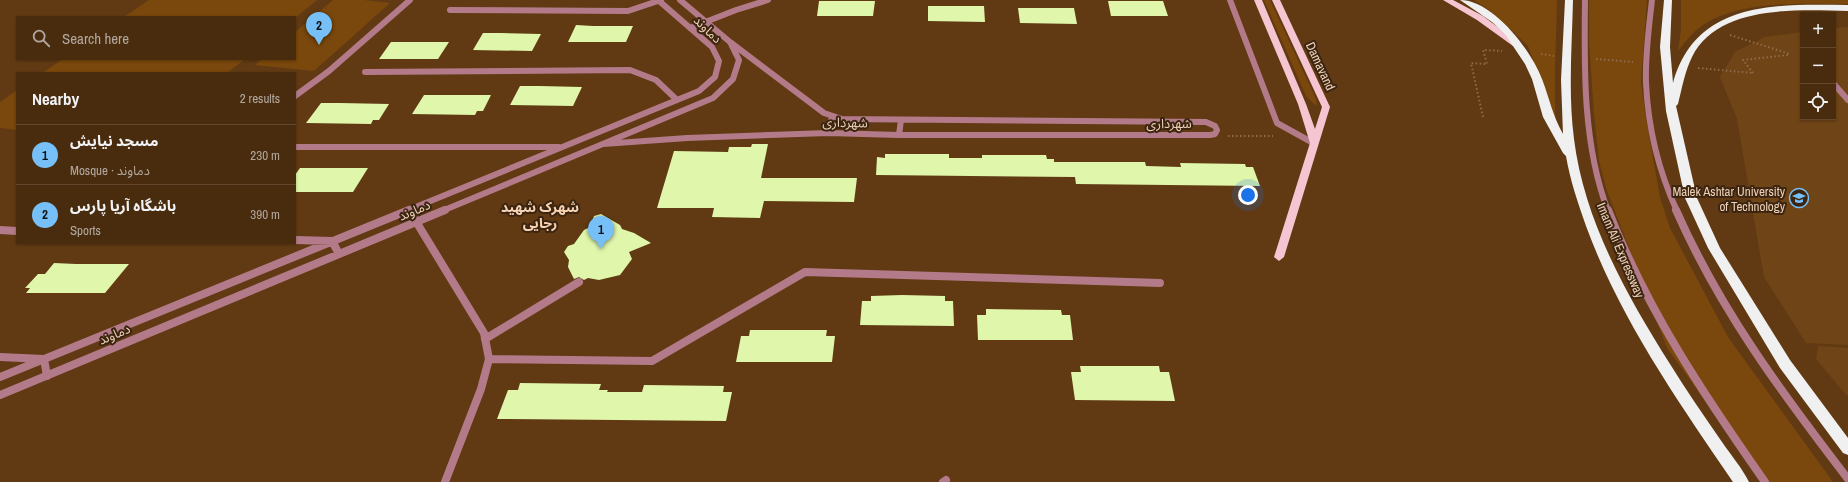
<!DOCTYPE html>
<meta charset="utf-8">
<style>
:root{--surface:#492c0e;--page:#503417;--text:#f1f3f6;--muted:#b1a79e;--line:#61482e;--accent:#76c0f7}
body{margin:0;font-family:"Archivo Narrow","Noto Sans Arabic",sans-serif;background:var(--page);color:var(--text)}
.controls{position:absolute;right:12px;top:12px;display:grid;overflow:hidden;border-radius:0px;box-shadow:0 1px 3px #0004}
.controls button{width:36px;height:36px;display:grid;place-items:center;padding:0;border:0;border-bottom:1px solid var(--line);background:var(--surface);color:var(--text);font:20px sans-serif}
.you{position:absolute;left:1248px;top:195px;width:14px;height:14px;margin:-10px;border:3px solid #fff;border-radius:50%;background:#1a73e8;box-shadow:0 0 0 6px #1a73e833}
.badge{display:grid;place-items:center;width:26px;height:26px;border-radius:50%;background:var(--accent);color:#111;font-size:13px;font-weight:700}
.pin{position:absolute;translate:-50% -33px;filter:drop-shadow(0 1px 2px #0008)}
.pin::after{content:'';position:absolute;top:21px;width:14px;height:12px;background:inherit;clip-path:polygon(0 0,100% 0,50% 100%)}
.list{margin:0;padding:0;list-style:none}
h2{display:flex;justify-content:space-between;align-items:center;height:52px;margin:0;padding:0 16px;font-size:17px}
h2 small{font-size:13px;font-weight:400;color:var(--muted)}
.list li{display:grid;grid-template-columns:26px 1fr auto;gap:12px;align-items:center;box-sizing:border-box;height:60px;padding:0 16px;border-top:1px solid var(--line)}
.list b{display:block;font-size:15px;white-space:nowrap}
.list p{margin:0;font-size:13px;white-space:nowrap;color:var(--muted)}
.list em{font-size:13px;font-style:normal;color:var(--muted)}
.icon{flex:none;width:22px;height:22px;fill:none;stroke:currentColor;stroke-width:2;stroke-linecap:round;stroke-linejoin:round}
.map{position:relative;flex:none;width:1848px;height:482px;overflow:hidden}
.search{position:absolute;background:var(--surface);box-shadow:0 1px 3px #0004;left:16px;top:16px;width:280px;height:44px;display:flex;align-items:center;gap:10px;box-sizing:border-box;padding:0 14px;border-radius:0px;color:var(--muted);font-size:15px}
.panel{position:absolute;background:var(--surface);box-shadow:0 1px 3px #0004;left:16px;top:72px;width:280px;height:172px;border-radius:0px}
.map>svg:first-child{display:block}
</style>
<div class="map">
<svg width="1848" height="482" viewBox="0 0 1848 482">
<rect width="100%" height="100%" fill="#613a13"/>
<!-- built -->
<path fill="#6f4417" d="M1848,27V345L1806,343L1764,277L1737,119L1720,77L1735,52L1765,37L1803,32V117H1833V28Z
M1818,346L1848,348V397L1816,359Z"/>
<!-- green -->
<path fill="#7a470c" d="M149,0H317L295,18V17H124Z
M333,0H364L390,3L314,71L255,65L262,59H295V32Z
M1264,0H1270L1316,99L1317,104L1316,106L1306,96Z
M1474,0H1557L1555,70V119L1528,46L1493,13Z
M1589,0H1647L1641,82L1646,119L1660,197L1670,228L1728,337L1833,482H1764L1667,348L1606,188L1599,161L1594,114L1589,43Z
M1681,0H1848V4C1804,4 1744,0 1706,23C1694,30 1686,41 1678,51L1681,30Z
M63,59H245L227,73H42Z
M17,90V130L0,128V102Z"/>
<!-- building -->
<path fill="#dff6ab" d="M819,1H875L873,16H817Z
M1108,1H1163L1168,16H1111Z
M928,6H984L985,22L928,21Z
M1018,8H1074L1077,24L1020,23Z
M576,25L593,26H633L626,42H568Z
M483,33H501L541,34L532,51L473,50Z
M391,42H449L438,59H379Z
M520,86H539L582,87L573,106L510,105Z
M424,95H491L483,111H477L475,115L412,114Z
M321,103H340L389,104L379,120H373L371,124L306,123Z
M752,144H768L761,178H857L854,202L764,201L760,218L712,217L714,208H657L674,151L728,152L729,147H751Z
M885,154H949V158H982V155H1046L1047,159H1054V162H1145L1146,166L1181,167L1180,163L1245,164L1246,167H1253L1260,186L1076,184L1075,177L876,175L877,157L885,158Z
M300,168H368L353,192H295V175Z
M601,214L620,225L622,229L634,233L651,243L629,252L632,259L620,275L599,280L588,278L584,280L579,277L574,279L568,267L569,260L564,252L568,246L574,244L584,230L590,227L594,216Z
M54,263L76,264H129L105,293H26L30,288H25L38,274H45Z
M902,295L945,296V301H953L954,326L860,325L862,301H871V296Z
M986,309L1061,310L1062,315H1070L1073,340H978L977,315H986Z
M750,330H827L826,336H835L832,362H736L741,336H749Z
M1080,366H1159L1160,372H1169L1175,401L1075,400L1071,372H1081Z
M520,383L601,384L599,390H608L607,392H642L644,385L724,386L723,392H732L726,421L497,419L508,390H518Z"/>
<g fill="none" stroke-linecap="round" stroke-linejoin="round">
<!-- path -->
<path stroke="#8f6c49" stroke-width="2" stroke-dasharray="1.5 2.5" stroke-linecap="butt" d="M1730,35L1790,54
M1541,54L1554,56
M1596,59L1633,62
M1698,68L1753,73
M1753,73L1743,60L1788,55
M1483,117L1471,63L1487,64L1483,50L1502,51
M1228,136H1273"/>
<!-- minor-far1 -->
<path stroke="#b37b8a" stroke-width="6" d="M1230,0L1277,123L1315,144
M1585,0C1584,69 1583,146 1608,211
M1652,0C1649,27 1645,55 1646,83C1648,126 1659,172 1677,211
M450,10L628,11L661,0
M690,28L736,10L768,0
M365,72L630,70L656,80L677,100
M1833,83L1848,100
M295,96L329,71L410,0
M828,133L832,117
M899,135L901,120
M603,144L687,138L828,133L899,135H1210L1215,134L1217,130L1215,126L1206,122L842,119L824,113L730,42
M295,147H559
M406,211L699,91L715,77L719,61L712,47L658,0
M442,211L713,98L733,79L739,60L730,42L680,0"/>
<!-- minor -->
<path stroke="#b37b8a" stroke-width="8" d="M409,210L484,333L489,359L481,389L445,482
M1608,210C1647,310 1704,395 1765,482
M1676,210C1720,310 1782,393 1848,479
M0,230L17,231
M295,240L332,241L339,254
M485,339L579,282
M0,357L44,359L47,376
M489,359L652,361L805,272L1160,283
M0,377L409,210
M0,395L445,210
M943,482L946,480"/>
<!-- major -->
<path fill="#f5c6d1" fill-rule="evenodd" d="M1254,0H1262L1306,104L1315,129L1322,107L1272,0H1280L1330,107L1284,257L1279,261L1274,257L1310,143L1298,104Z
M1443,0H1453L1483,16L1520,44L1519,46H1513L1477,20Z"/>
<!-- highway -->
<path fill="#f0f0f0" fill-rule="evenodd" d="M1460,0C1493,0 1531,50 1542,79C1550,100 1552,114 1563,134L1561,80L1565,0H1573C1572,46 1568,93 1574,139C1584,220 1627,296 1670,364C1686,390 1704,416 1722,442C1731,455 1742,468 1749,482H1733C1678,401 1620,319 1586,226C1578,203 1570,180 1566,156L1563,153L1543,117L1532,79L1525,64L1505,34L1492,22Z
M1664,0H1672L1670,47L1673,83C1696,0 1777,4 1848,5V11C1799,10 1718,4 1692,57C1685,71 1682,88 1678,104L1676,106L1697,198L1720,248L1790,360L1848,438V455L1843,453L1780,368L1708,248L1685,198L1666,111L1660,47Z"/>
</g>
<!-- icons -->
<defs>
<g id="university-ring" transform="scale(1)"><circle r="9.5" fill="#3c2510" stroke="#76c0f7" stroke-width="1.5"/><path d="M0-5L7-2L0 1L-7-2ZM-4 1L0 2.5L4 1V4Q0 6-4 4Z" fill="#76c0f7"/></g>
</defs>
<g fill-rule="evenodd">
<use href="#university-ring" x="1799" y="198"/>
</g>
<g text-anchor="middle" stroke-width="4" stroke-linejoin="round" paint-order="stroke">
<!-- street labels -->
<g font-size="13" fill="#edd0b7" stroke="#3c2510">
<text transform="translate(708 29) rotate(44)" y="5">دماوند</text>
<text transform="translate(1321 66) rotate(65)" y="5">Damavand</text>
<text transform="translate(845 122) rotate(1)" y="5">شهرداری</text>
<text x="1169" y="128">شهرداری</text>
<text transform="translate(414 210) rotate(-23)" y="5">دماوند</text>
<text transform="translate(1621 250) rotate(67)" y="5">Imam Ali Expressway</text>
<text transform="translate(114 334) rotate(-23)" y="5">دماوند</text>
</g>
<!-- poi labels -->
<g font-size="13" fill="#edd0b7" stroke="#3c2510" text-anchor="end">
<text x="1785" y="196">Malek Ashtar University<tspan x="1785" dy="15">of Technology</tspan></text>
</g>
<!-- neighbourhood labels -->
<g font-size="14" font-weight="bold" fill="#f6d3b4" stroke="#3c2510">
<text x="540" y="212">شهرک شهید<tspan x="540" dy="16">رجایی</tspan></text>
</g>
</g>
</svg>
<div class="controls">
<button>+</button>
<button>−</button>
<button><svg class="icon" aria-label="locate" viewBox="0 0 24 24"><circle cx="12" cy="12" r="6"/><path d="M12 2v4M12 18v4M2 12h4M18 12h4"/></svg></button>
</div>
<div class="you"></div>
<div class="pin badge" style="left:601px;top:249px">1</div>
<div class="pin badge" style="left:319px;top:45px">2</div>
<div class="search"><svg class="icon" aria-label="search" viewBox="0 0 24 24"><circle cx="10" cy="10" r="6"/><path d="M15 15l6 6"/></svg>Search here</div>
<section class="panel">
<h2>Nearby<small>2 results</small></h2>
<ul class="list">
<li><span class="badge">1</span><div><b>مسجد نیایش</b><p>Mosque · دماوند</p></div><em>230 m</em></li>
<li><span class="badge">2</span><div><b>باشگاه آریا پارس</b><p>Sports</p></div><em>390 m</em></li>
</ul>
</section>
</div>
